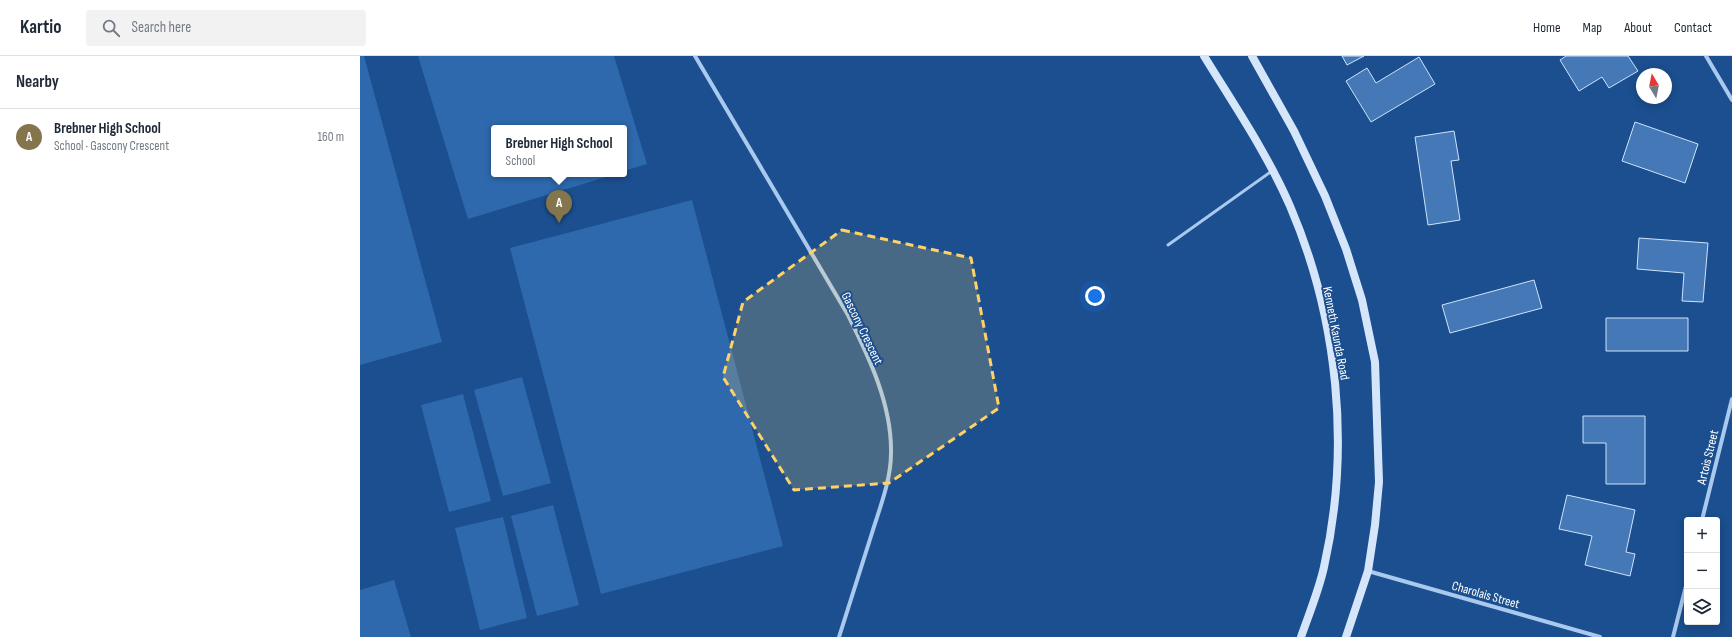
<!DOCTYPE html>
<meta charset="utf-8">
<style>
:root{--surface:#fff;--page:#f2f2f3;--text:#1f2937;--muted:#747a83;--line:#e0e1e3;--accent:#84754c}
body{margin:0;font-family:"Sofia Sans Condensed",sans-serif;background:var(--page);color:var(--text)}
.controls{position:absolute;right:12px;bottom:12px;display:grid;overflow:hidden;border-radius:4px;box-shadow:0 2px 10px #0003}
.controls button{width:36px;height:36px;display:grid;place-items:center;padding:0;border:0;border-bottom:1px solid var(--line);background:var(--surface);color:var(--text);font:20px sans-serif}
.compass{position:absolute;left:1276px;top:12px;width:36px;height:36px;border-radius:50%;background:var(--surface);box-shadow:0 2px 10px #0003;rotate:350deg}
.you{position:absolute;left:735px;top:240px;width:14px;height:14px;margin:-10px;border:3px solid #fff;border-radius:50%;background:#1a73e8;box-shadow:0 0 0 6px #1a73e833}
.badge{display:grid;place-items:center;width:26px;height:26px;border-radius:50%;background:var(--accent);color:#fff;font-size:13px;font-weight:700}
.pin{position:absolute;translate:-50% -33px;filter:drop-shadow(0 1px 2px #0008)}
.pin::after{content:'';position:absolute;top:21px;width:14px;height:12px;background:inherit;clip-path:polygon(0 0,100% 0,50% 100%)}
.popup{position:absolute;left:131px;top:69px;width:136px;height:52px;box-sizing:border-box;display:grid;place-content:center;border-radius:4px;background:var(--surface);filter:drop-shadow(0 1px 3px #0005);font-size:13px;white-space:nowrap;color:var(--muted)}
.popup b{font-size:15px;color:var(--text)}
.popup::after{content:'';position:absolute;left:50%;top:100%;margin-left:-8px;border:8px solid transparent;border-top-color:var(--surface)}
.list{margin:0;padding:0;list-style:none}
h2{display:flex;justify-content:space-between;align-items:center;height:52px;margin:0;padding:0 16px;font-size:17px}
h2 small{font-size:13px;font-weight:400;color:var(--muted)}
.list li{display:grid;grid-template-columns:26px 1fr auto;gap:12px;align-items:center;box-sizing:border-box;height:56px;padding:0 16px;border-top:1px solid var(--line)}
.list b{display:block;font-size:15px;white-space:nowrap}
.list p{margin:0;font-size:13px;white-space:nowrap;color:var(--muted)}
.list em{font-size:13px;font-style:normal;color:var(--muted)}
.icon{flex:none;width:22px;height:22px;fill:none;stroke:currentColor;stroke-width:2;stroke-linecap:round;stroke-linejoin:round}
.map{position:relative;flex:none;width:1372px;height:581px;overflow:hidden}
header{display:flex;align-items:center;gap:24px;box-sizing:border-box;height:56px;padding:0 20px;background:var(--surface);border-bottom:1px solid var(--line)}
header strong{font-size:19px}
nav{display:flex;gap:22px;margin-inline-start:auto;font-size:14px}
.search{width:280px;height:36px;background:var(--page);display:flex;align-items:center;gap:10px;box-sizing:border-box;padding:0 14px;border-radius:4px;color:var(--muted);font-size:15px}
main{display:flex}
aside{flex:1;background:var(--surface)}
.map>svg:first-child{display:block}
</style>
<header>
<strong>Kartio</strong>
<div class="search"><svg class="icon" aria-label="search" viewBox="0 0 24 24"><circle cx="10" cy="10" r="6"/><path d="M15 15l6 6"/></svg>Search here</div>
<nav><a>Home</a><a>Map</a><a>About</a><a>Contact</a></nav>
</header>
<main>
<aside>
<h2>Nearby<small></small></h2>
<ul class="list">
<li><span class="badge">A</span><div><b>Brebner High School</b><p>School · Gascony Crescent</p></div><em>160 m</em></li>
</ul>
</aside>
<div class="map">
<svg width="1372" height="581" viewBox="0 0 1372 581">
<rect width="100%" height="100%" fill="#1b4f8f"/>
<!-- green -->
<path fill="#2e69ad" d="M0,0H4L82,286L0,309Z
M58,0H254L287,108L264,115V72H134V118H256L108,163Z
M332,144L423,490L241,538L150,192Z
M162,321L191,427L143,440L114,334Z
M103,338L131,445L89,456L61,349Z
M193,449L219,549L177,560L151,460Z
M143,461L167,562L120,574L95,472Z
M34,524L51,581H0V534Z"/>
<!-- building -->
<path fill="#4478b7" stroke="#cfe3fa" d="M982,0H1004L987,9Z
M1206,0H1268L1278,15L1249,32L1242,21L1219,35L1200,4Z
M1059,1L1075,28L1011,66L986,25L1007,12L1016,27Z
M1275,66L1338,88L1325,127L1262,105Z
M1094,75L1099,104L1091,105L1100,164L1068,169L1055,81Z
M1279,182L1348,187L1343,246L1322,245L1324,217L1277,213Z
M1174,224L1182,252L1090,277L1082,249Z
M1246,262H1328V295H1246Z
M1223,360H1285V428H1246V387H1223Z
M1207,439L1275,454L1266,496L1275,498L1270,520L1225,509L1232,480L1199,473Z"/>
<g fill="none" stroke-linecap="round" stroke-linejoin="round">
<!-- lane -->
<path stroke="#a9c9ee" stroke-width="3" d="M808,189L912,115"/>
<!-- street -->
<path stroke="#a9c9ee" stroke-width="4" d="M335,0L488,259C509,301 532,349 531,397C531,424 520,451 512,477C501,511 490,546 479,581
M1346,0L1372,44
M1342,464L1372,343
M1008,515L1240,581
M1313,581L1327,526"/>
<!-- secondary -->
<path stroke="#d6e6fa" stroke-width="8" d="M844,0C874,49 907,97 930,150C978,262 991,392 964,511C959,534 949,558 941,581
M892,0L934,75L965,140L986,193L1002,244L1015,306L1019,426L1015,469L1008,515L986,581"/>
</g>
<!-- marked area -->
<path fill="#ffd166" fill-opacity="0.2" stroke="#ffd166" stroke-width="3" stroke-dasharray="8 5" stroke-linejoin="round" d="M482,174L611,202L639,352L529,427L434,434L363,321L383,246Z"/>
<g text-anchor="middle" stroke-width="4" stroke-linejoin="round" paint-order="stroke">
<!-- street labels -->
<g font-size="13" fill="#fff" stroke="#1b4f8f">
<text transform="translate(503 272) rotate(64)" y="5">Gascony Crescent</text>
<text transform="translate(977 277) rotate(79)" y="5">Kenneth Kaunda Road</text>
<text transform="translate(1347 401) rotate(-76)" y="5">Artois Street</text>
<text transform="translate(1126 538) rotate(16)" y="5">Charolais Street</text>
</g>
</g>
</svg>
<div class="controls">
<button>+</button>
<button>−</button>
<button><svg class="icon" aria-label="layers" viewBox="0 0 24 24"><path d="M12 4l9 5-9 5-9-5zM3 14l9 5 9-5"/></svg></button>
</div>
<svg class="compass" viewBox="-18 -18 36 36"><path d="M0-13l5 13h-10z" fill="#e53935"/><path d="M0 13l5-13h-10z" fill="#747a83"/></svg>
<div class="you"></div>
<div class="pin badge" style="left:199px;top:167px">A</div>
<div class="popup"><b>Brebner High School</b>School</div>
</div>
</main>
